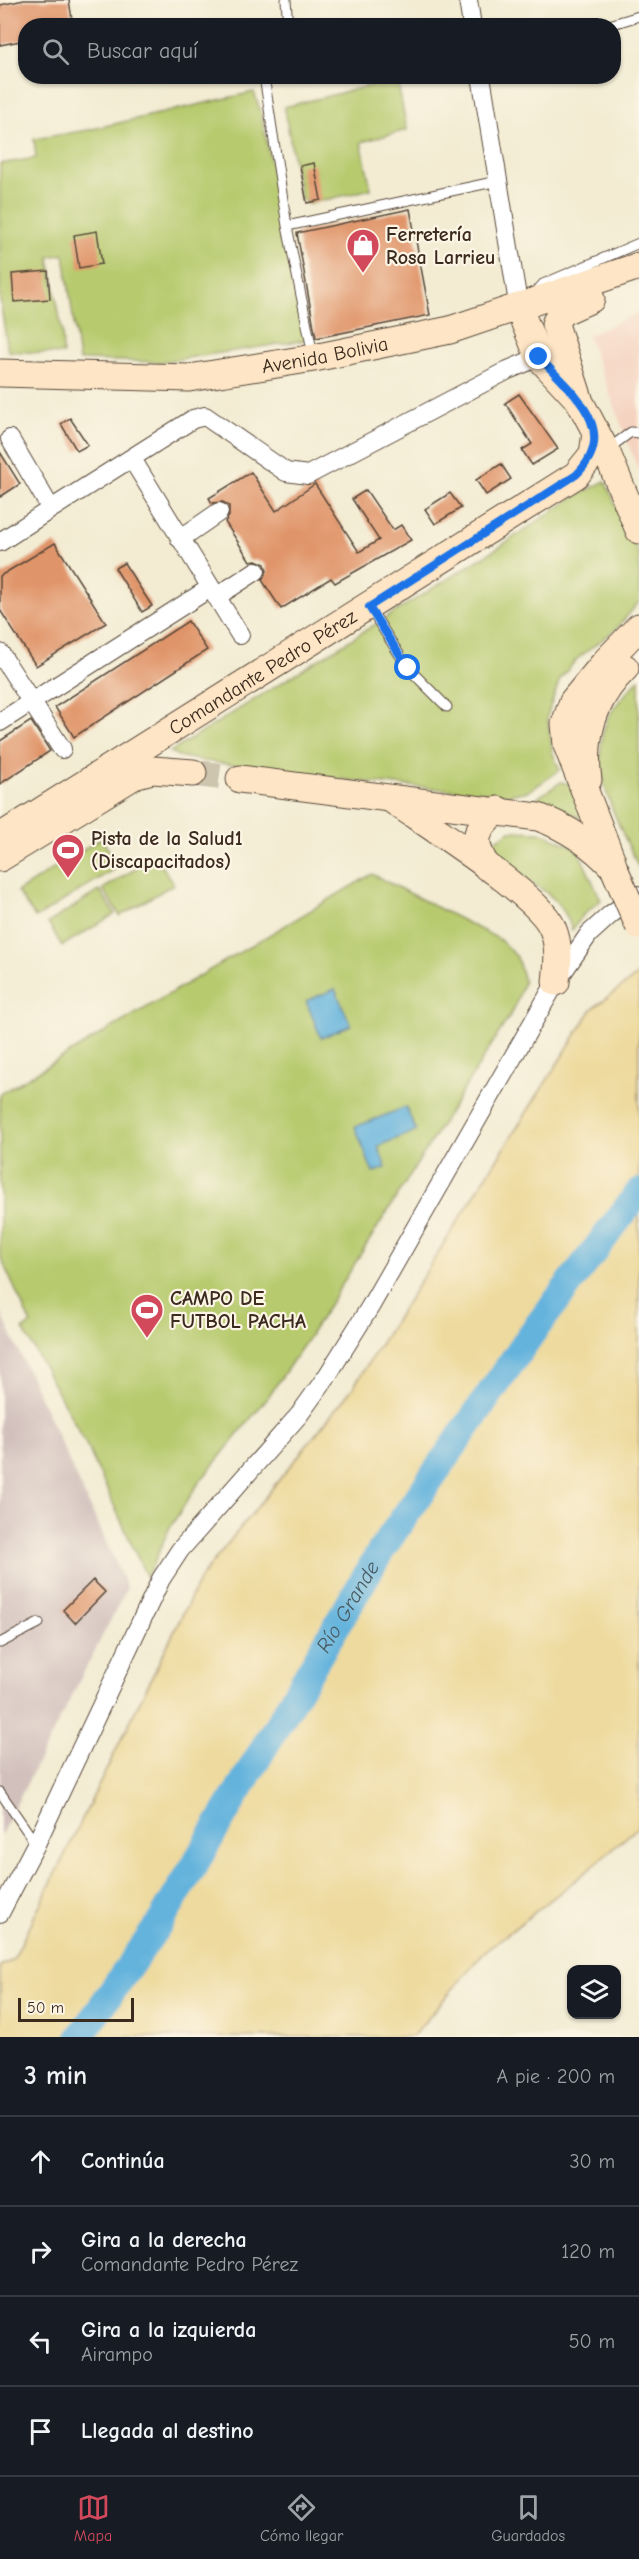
<!DOCTYPE html>
<html lang="es">
<meta charset="utf-8">
<style>
:root{--surface:#171b24;--page:#242831;--text:#f1f3f6;--muted:#9ea1a6;--line:#363941;--accent:#d1495b}
body{margin:0;font-family:"Comic Neue",sans-serif;background:var(--page);color:var(--text)}
.controls{position:absolute;right:18px;bottom:18px;display:grid;overflow:hidden;border-radius:12px;box-shadow:0 2px 4px #0004}
.controls button{width:54px;height:54px;display:grid;place-items:center;padding:0;border:0;border-bottom:2px solid var(--line);background:var(--surface);color:var(--text);font:30px sans-serif}
.scale{position:absolute;left:18px;bottom:15px;width:116px;box-sizing:border-box;padding-left:6px;border:3px solid #3b2a1e;border-top:0;font-size:16px;line-height:21px;white-space:nowrap;color:#3b2a1e;-webkit-text-stroke:4px #fcf5e5;paint-order:stroke}
.stop{position:absolute;width:18px;height:18px;margin:-14px;border:4px solid #1a73e8;border-radius:50%;background:#fff}
.stop.end{background:#1a73e8;border-color:#fff;box-shadow:0 2px 6px #0008}
.list{margin:0;padding:0;list-style:none}
h2{display:flex;justify-content:space-between;align-items:center;height:78px;margin:0;padding:0 24px;font-size:26px}
h2 small{font-size:20px;font-weight:400;color:var(--muted)}
.list li{display:grid;grid-template-columns:39px 1fr auto;gap:18px;align-items:center;box-sizing:border-box;height:90px;padding:0 24px;border-top:2px solid var(--line)}
.list b{display:block;font-size:22px;white-space:nowrap}
.list p{margin:0;font-size:20px;white-space:nowrap;color:var(--muted)}
.list em{font-size:20px;font-style:normal;color:var(--muted)}
.icon{flex:none;width:33px;height:33px;fill:none;stroke:currentColor;stroke-width:2;stroke-linecap:round;stroke-linejoin:round}
.map{position:relative;flex:none;width:639px;height:2037px;overflow:hidden}
.search{position:absolute;background:var(--surface);box-shadow:0 2px 4px #0004;left:18px;right:18px;top:18px;height:66px;display:flex;align-items:center;gap:15px;box-sizing:border-box;padding:0 21px;border-radius:24px;color:var(--muted);font-size:22px}
.sheet{height:438px;background:var(--surface)}
nav{display:flex;justify-content:space-around;align-items:center;box-sizing:border-box;height:84px;border-top:2px solid var(--line);background:var(--surface);font-size:16px;color:var(--muted)}
nav a{display:grid;justify-items:center;gap:3px}
nav .on{color:var(--accent)}
.map>svg:first-child{display:block}
</style>
<div class="map">
<svg width="639" height="2037" viewBox="0 0 639 2037">
<rect width="100%" height="100%" fill="#fcf5e5"/>
<filter id="ink" filterUnits="userSpaceOnUse"><feTurbulence type="fractalNoise" baseFrequency=".0167" numOctaves="2"/><feDisplacementMap in="SourceGraphic" scale="12" xChannelSelector="R" yChannelSelector="G"/><feConvolveMatrix kernelMatrix="1 2 1 2 8 2 1 2 1" color-interpolation-filters="sRGB"/></filter>
<filter id="wash" filterUnits="userSpaceOnUse"><feTurbulence type="fractalNoise" baseFrequency=".008" numOctaves="4" result="noise"/><feDisplacementMap in="SourceGraphic" scale="24" xChannelSelector="R" yChannelSelector="G"/><feGaussianBlur stdDeviation="1.35" result="paint"/><feColorMatrix in="noise" values="0 0 0 0 0 0 0 0 0 0 0 0 0 0 0 0 0 1.4 0 .05"/><feComposite in="paint" operator="in"/></filter>
<g filter="url(#wash)">
<rect width="100%" height="100%" fill="#f3ecd3"/>
<!-- built -->
<path fill="#f5d3c1" d="M639,312V472L588,336Z"/>
<!-- industrial -->
<path fill="#d1c0bc" d="M0,1310L127,1588L0,1836Z"/>
<!-- green -->
<path fill="#b7ca6e" stroke="#797a46" stroke-width="1.5" d="M397,79L407,130L361,142L371,189L309,204L301,199L284,107Z
M254,92L261,113L306,340L160,362L79,360L64,254L49,257L62,331L63,354L8,351L0,300V164L36,158L34,139L88,130Z
M605,481L639,555V602L617,628L577,659L560,679L547,716L553,754L560,770L529,791L508,795L354,781L204,761L178,756L170,752L496,549L571,499Z
M639,679V868C619,824 588,773 606,723C612,706 628,692 639,679Z
M561,782L569,784L586,821L556,806L534,804V800Z
M510,831L540,832L577,848L601,900L584,914L572,930C558,882 515,885 491,848L495,841Z
M101,838L119,866L36,918L17,892Z
M155,856L174,884L120,916L103,889Z
M372,874L499,939L517,957L524,981L514,1009L309,1337L268,1397L198,1484L169,1529L147,1578L87,1446L23,1329L31,1324L0,1256V1094Z
M100,890L115,914L62,946L48,923Z"/>
<!-- sand -->
<path fill="#eeda9e" stroke="#94825e" stroke-width="1.5" d="M639,974V1826L591,1868L483,1953L412,2037H0V1967L13,1960L201,1577L352,1389L592,1009Z"/>
<!-- water -->
<path fill="#63b3dd" stroke="#4f6e7e" stroke-width="1.5" d="M335,989L351,1025L321,1038L306,1001Z
M406,1107L416,1131L378,1146L386,1168L373,1173L355,1127Z"/>
<g fill="none" stroke-linecap="round" stroke-linejoin="round">
<!-- river -->
<path stroke="#63b3dd" stroke-width="28" id="s1" d="M80,2037L161,1921L382,1549L532,1333L639,1192"/>
</g>
<g id="blocks">
<!-- building -->
<path fill="#e09469" d="M24,0H69L73,26H26V40L0,45V5Z
M314,163L321,200L307,203L300,166Z
M410,209L430,315L316,338L297,233Z
M97,231L102,264L79,268L74,235Z
M48,271L50,299L14,302L12,274Z
M519,394L558,449L532,465L522,450L532,444L505,403Z
M70,418L88,445L77,451L61,424Z
M0,452L20,484L0,497Z
M501,464L511,479L486,495L476,480Z
M251,472L276,511L315,484L359,552L379,540L352,499L366,490L393,530L401,525L411,540L335,583L331,578L281,609L262,580L267,571L265,564L256,560L250,561L225,522L229,516V506L223,502L212,503L209,498Z
M450,493L461,508L435,524L425,509Z
M55,543L106,623L36,666L0,610V576Z
M124,563L152,606L142,612L115,568Z
M188,621L207,650L74,737L55,707Z
M31,721L50,751L0,784V741Z
M93,1580L105,1592L75,1623L63,1610Z"/>
</g>
</g>
<g filter="url(#ink)">
<use href="#blocks" fill-opacity="0" stroke="#574739" stroke-width="1.5"/>
<g fill="none" stroke-linecap="round" stroke-linejoin="round">
<!-- secondary-tunnel -->
<path stroke="#cec5af" stroke-width="27" stroke-dasharray="27 14" stroke-linecap="butt" d="M193,773L240,779"/>
<!-- service casing -->
<g stroke="#574739" stroke-width="11">
<path id="service" d="M286,0L288,26
M606,26L639,16
M264,76L287,226L313,355
M287,226L498,181
M536,292L543,284L639,243
M608,449L631,432L639,433
M369,607L408,668L447,707
M0,1643L39,1623
M0,1792L36,1844"/>
</g>
<!-- minor casing -->
<g stroke="#574739" stroke-width="20">
<path id="minor" d="M468,0L472,26
M481,76L519,309
M10,439L51,509L193,419L205,416L286,472L308,475L508,370L539,357
M132,459L240,635
M180,539L219,512
M0,542L51,509
M216,597L256,571
M0,653L62,749
M0,722L210,588
M0,1913L36,1844L161,1579L180,1550L299,1415L327,1376L370,1307L556,982L589,934L611,914L638,895"/>
</g>
<!-- secondary casing -->
<g stroke="#574739" stroke-width="29">
<g id="secondary">
<path d="M591,299L560,313L555,324L580,402L606,451L639,530"/>
<path d="M519,309L539,357L574,395"/>
<path id="s2" d="M0,373L189,378L314,358L450,330L639,266"/>
<path d="M240,779L538,817C569,828 592,844 614,868"/>
<path d="M588,780C582,737 593,699 625,668"/>
<path d="M391,799C426,824 536,893 552,927C560,945 558,963 556,982"/>
<path id="s3" d="M0,837L576,475L593,454L596,433"/>
<path d="M0,858L137,774L153,770L193,773"/>
<path d="M612,861L567,745L565,724L573,701L606,661L639,627"/>
<path d="M487,867C470,841 475,829 498,810"/>
</g>
</g>
<!-- service -->
<use href="#service" stroke="#fff" stroke-width="9"/>
<!-- minor -->
<use href="#minor" stroke="#fff" stroke-width="18"/>
<!-- secondary -->
<use href="#secondary" stroke="#fde5c5" stroke-width="27"/>
<!-- secondary-bridge casing -->
<g stroke="#574739" stroke-width="29" stroke-linecap="butt">
<path id="secondary-bridge" d="M614,868L639,926"/>
</g>
<!-- secondary-bridge -->
<use href="#secondary-bridge" stroke="#fde5c5" stroke-width="27"/>
</g>
</g>
<g fill="none" stroke-linecap="round" stroke-linejoin="round" filter="url(#ink)">
<!-- route -->
<path stroke="#1a73e8" stroke-width="8" d="M408,668L369,607L576,475C622,430 571,392 539,357"/>
</g>
<!-- icons -->
<defs>
<g id="shop-pin" transform="scale(1.725)"><path d="M0 17L-7.5 6A9.5 9.5 0 1 1 7.5 6Z" fill="#d1495b" stroke="#fcf5e5"/><path d="M-5-2.5h2.3a2.7 3.5 0 0 1 5.4 0H5L5.5 6h-11ZM-1.5-2.5h3a1.5 2.3 0 0 0-3 0Z" fill="#fff"/></g>
<g id="stadium-pin" transform="scale(1.725)"><path d="M0 17L-7.5 6A9.5 9.5 0 1 1 7.5 6Z" fill="#d1495b" stroke="#fcf5e5"/><path d="M0-5a6.5 5 0 1 0 0 10a6.5 5 0 1 0 0-10ZM-3.5-1.8h7v3.6h-7Z" fill="#fff"/></g>
</defs>
<g fill-rule="evenodd">
<use href="#shop-pin" x="363" y="245"/>
<use href="#stadium-pin" x="68" y="850"/>
<use href="#stadium-pin" x="147" y="1310"/>
</g>
<g text-anchor="middle" stroke-width="4.5" stroke-linejoin="round" paint-order="stroke">
<!-- poi labels -->
<g font-size="20" font-weight="bold" fill="#3b2a1e" stroke="#fcf5e5" text-anchor="start">
<text x="386" y="241">Ferretería<tspan x="386" dy="23">Rosa Larrieu</tspan></text>
<text x="91" y="845">Pista de la Salud1<tspan x="91" dy="23">(Discapacitados)</tspan></text>
<text x="170" y="1305">CAMPO DE<tspan x="170" dy="23">FUTBOL PACHA</tspan></text>
</g>
<!-- street labels -->
<g font-size="20" fill="#3b2a1e" stroke="#fcf5e5">
<text dy="7" stroke="none"><textPath href="#s2" startOffset="327">Avenida Bolivia</textPath></text>
<text dy="7" stroke="none"><textPath href="#s3" startOffset="310">Comandante Pedro Pérez</textPath></text>
</g>
<!-- water labels -->
<g font-size="21" font-style="italic" fill="#495a61" stroke="#fcf5e5">
<text dy="7" stroke="none"><textPath href="#s1" startOffset="507">Río Grande</textPath></text>
</g>
</g>
</svg>
<div class="controls">
<button><svg class="icon" aria-label="layers" viewBox="0 0 24 24"><path d="M12 4l9 5-9 5-9-5zM3 14l9 5 9-5"/></svg></button>
</div>
<div class="scale">50 m</div>
<div class="stop" style="left:408px;top:668px"></div>
<div class="stop end" style="left:539px;top:357px"></div>
<div class="search"><svg class="icon" aria-label="search" viewBox="0 0 24 24"><circle cx="10" cy="10" r="6"/><path d="M15 15l6 6"/></svg>Buscar aquí</div>
</div>
<section class="sheet">
<h2>3 min<small>A pie · 200 m</small></h2>
<ul class="list">
<li><svg class="icon" aria-label="ahead" viewBox="0 0 24 24"><path d="M12 20V5M6 11l6-6 6 6"/></svg><div><b>Continúa</b></div><em>30 m</em></li>
<li><svg class="icon" aria-label="right" viewBox="0 0 24 24"><path d="M7 20v-9h11M14 6l5 5-5 5"/></svg><div><b>Gira a la derecha</b><p>Comandante Pedro Pérez</p></div><em>120 m</em></li>
<li><svg class="icon" aria-label="left" viewBox="0 0 24 24"><path d="M17 20v-9H6M10 6l-5 5 5 5"/></svg><div><b>Gira a la izquierda</b><p>Airampo</p></div><em>50 m</em></li>
<li><svg class="icon" aria-label="arrive" viewBox="0 0 24 24"><path d="M6 21V4h12l-3 4 3 4H6"/></svg><div><b>Llegada al destino</b></div></li>
</ul>
</section>
<nav>
<a class="on"><svg class="icon" aria-label="map" viewBox="0 0 24 24"><path d="M3 6l6-2 6 2 6-2v14l-6 2-6-2-6 2zM9 4v14M15 6v14"/></svg>Mapa</a>
<a><svg class="icon" aria-label="directions" viewBox="0 0 24 24"><path d="M12 3l9 9-9 9-9-9zM9 14v-3h6M13 9l2 2-2 2"/></svg>Cómo llegar</a>
<a><svg class="icon" aria-label="saved" viewBox="0 0 24 24"><path d="M7 4h10v16l-5-4-5 4z"/></svg>Guardados</a>
</nav>
